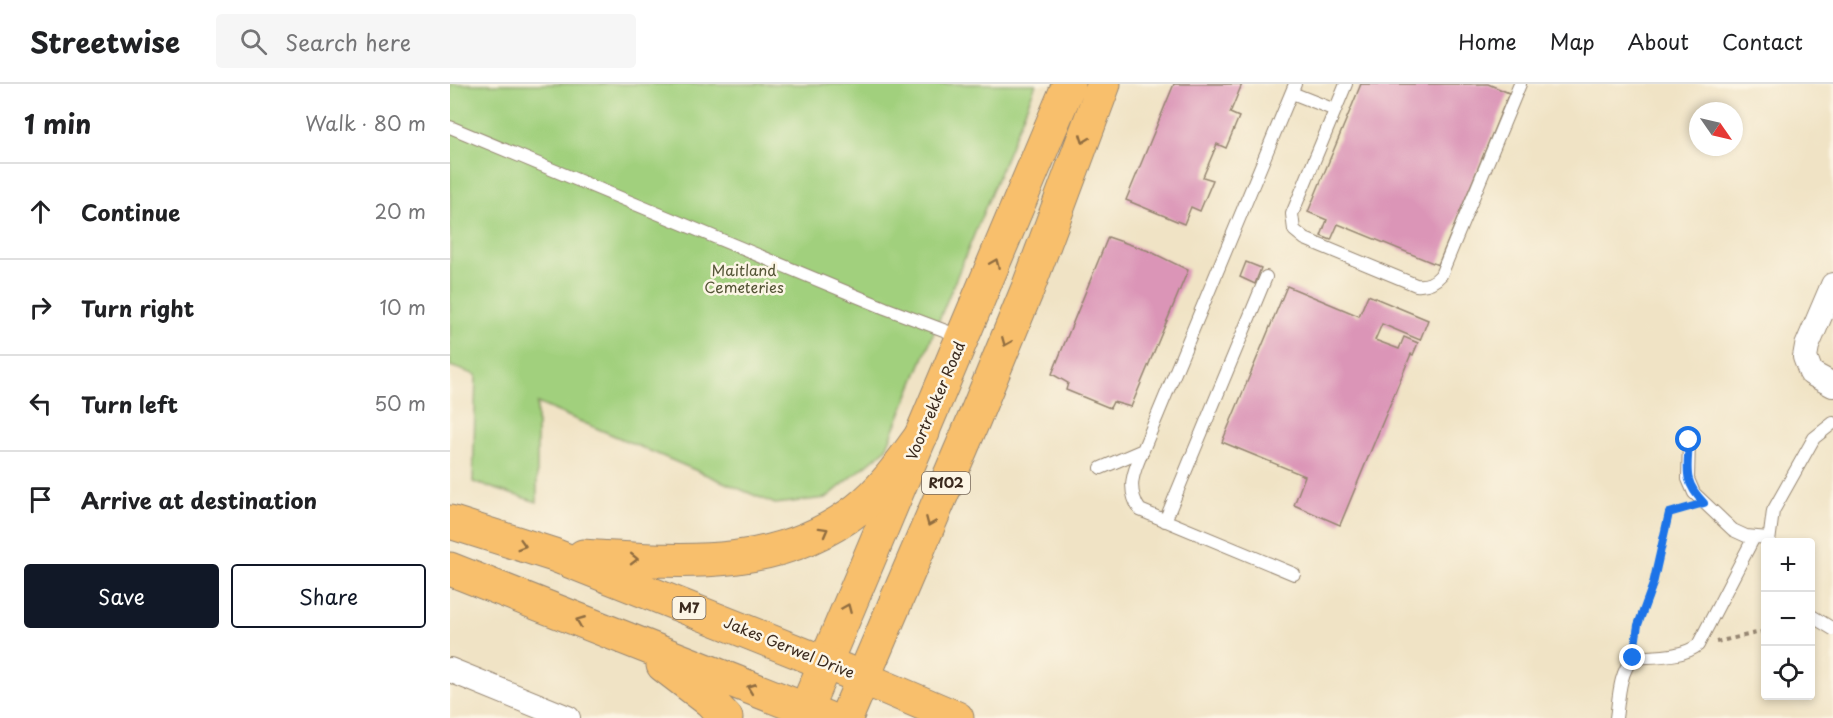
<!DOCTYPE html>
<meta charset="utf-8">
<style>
:root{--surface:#fff;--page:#f6f6f6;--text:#202124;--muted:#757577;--line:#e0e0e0;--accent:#111827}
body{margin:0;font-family:"Playpen Sans",sans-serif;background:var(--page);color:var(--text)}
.controls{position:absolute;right:18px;bottom:18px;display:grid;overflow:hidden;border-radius:6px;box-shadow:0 3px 9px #0003}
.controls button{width:54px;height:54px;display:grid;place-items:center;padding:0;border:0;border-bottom:2px solid var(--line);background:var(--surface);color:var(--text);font:30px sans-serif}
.compass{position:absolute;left:1239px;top:18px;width:54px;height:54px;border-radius:50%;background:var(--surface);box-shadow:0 3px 9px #0003;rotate:124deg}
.stop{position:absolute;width:18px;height:18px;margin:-14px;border:4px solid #1a73e8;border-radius:50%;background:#fff}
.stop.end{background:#1a73e8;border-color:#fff;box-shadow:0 2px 6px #0008}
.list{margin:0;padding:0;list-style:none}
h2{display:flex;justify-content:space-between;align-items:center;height:78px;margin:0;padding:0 24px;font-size:26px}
h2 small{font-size:20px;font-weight:400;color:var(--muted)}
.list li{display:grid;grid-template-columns:39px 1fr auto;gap:18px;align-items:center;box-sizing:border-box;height:96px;padding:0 24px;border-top:2px solid var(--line)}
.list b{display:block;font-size:22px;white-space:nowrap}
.list em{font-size:20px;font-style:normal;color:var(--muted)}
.actions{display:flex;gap:12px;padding:18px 24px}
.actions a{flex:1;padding:14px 0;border:2px solid var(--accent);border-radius:6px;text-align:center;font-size:21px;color:var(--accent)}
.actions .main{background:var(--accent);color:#fff}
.icon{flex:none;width:33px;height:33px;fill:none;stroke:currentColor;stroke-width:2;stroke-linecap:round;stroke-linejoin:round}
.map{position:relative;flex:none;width:1383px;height:634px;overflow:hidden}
header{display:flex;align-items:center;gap:36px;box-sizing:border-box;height:84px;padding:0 30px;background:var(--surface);border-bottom:2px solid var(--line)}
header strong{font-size:28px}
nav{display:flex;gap:33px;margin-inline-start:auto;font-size:21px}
.search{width:420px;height:54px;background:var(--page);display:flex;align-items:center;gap:15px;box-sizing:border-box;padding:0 21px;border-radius:6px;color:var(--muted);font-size:22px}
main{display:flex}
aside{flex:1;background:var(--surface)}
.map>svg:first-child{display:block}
</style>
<header>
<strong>Streetwise</strong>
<div class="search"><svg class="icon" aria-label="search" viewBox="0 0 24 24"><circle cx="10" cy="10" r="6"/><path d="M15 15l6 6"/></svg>Search here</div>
<nav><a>Home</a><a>Map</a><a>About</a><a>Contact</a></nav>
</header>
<main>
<aside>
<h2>1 min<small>Walk · 80 m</small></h2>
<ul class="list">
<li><svg class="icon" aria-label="ahead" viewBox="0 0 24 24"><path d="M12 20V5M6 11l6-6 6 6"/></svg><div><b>Continue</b></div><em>20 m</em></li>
<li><svg class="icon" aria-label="right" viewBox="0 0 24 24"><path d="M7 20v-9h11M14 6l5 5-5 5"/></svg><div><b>Turn right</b></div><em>10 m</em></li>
<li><svg class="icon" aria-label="left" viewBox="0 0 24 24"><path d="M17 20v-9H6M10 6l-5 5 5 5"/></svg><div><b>Turn left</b></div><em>50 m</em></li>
<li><svg class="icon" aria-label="arrive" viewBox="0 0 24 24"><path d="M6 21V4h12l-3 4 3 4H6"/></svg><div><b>Arrive at destination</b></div></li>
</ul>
<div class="actions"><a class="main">Save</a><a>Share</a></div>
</aside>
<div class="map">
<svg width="1383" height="634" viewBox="0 0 1383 634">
<rect width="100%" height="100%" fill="#fcf5e5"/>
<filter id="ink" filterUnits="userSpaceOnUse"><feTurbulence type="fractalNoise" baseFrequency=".0167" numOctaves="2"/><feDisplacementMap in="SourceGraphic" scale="12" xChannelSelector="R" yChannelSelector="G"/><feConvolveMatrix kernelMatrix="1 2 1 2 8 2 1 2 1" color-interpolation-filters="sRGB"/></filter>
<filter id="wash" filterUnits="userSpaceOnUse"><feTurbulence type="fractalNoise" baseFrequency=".008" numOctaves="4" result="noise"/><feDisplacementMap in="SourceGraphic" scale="24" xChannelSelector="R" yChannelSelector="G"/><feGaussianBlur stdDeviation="1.35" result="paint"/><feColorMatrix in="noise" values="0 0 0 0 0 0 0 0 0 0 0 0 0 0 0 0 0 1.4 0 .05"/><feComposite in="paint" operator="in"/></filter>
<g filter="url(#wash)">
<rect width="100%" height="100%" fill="#f0e3c5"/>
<!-- green -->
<path fill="#a1d07d" stroke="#6e7d4e" stroke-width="1.5" d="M0,0H586L436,365L376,414L325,420L87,319V418L23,398L26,291L0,282Z"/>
<g id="blocks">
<!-- building -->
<path fill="#db95b7" d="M724,0H792L780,29L789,33L776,64L767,60L753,93L763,96L750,127L741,123L734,140L676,116Z
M911,0H1038L1059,9L988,181L888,140L881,156L871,152L877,136L858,128Z
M658,153L699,167L738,186L681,323L663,318L660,324L616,306L618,299L602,290Z
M796,178L811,184L805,200L790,193Z
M837,202L909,232L918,211L978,236L970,256L932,240L925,256L949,265L954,253L968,259L963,271L961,270L890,441L844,421L855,392L772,358Z"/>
</g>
</g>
<g filter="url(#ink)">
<use href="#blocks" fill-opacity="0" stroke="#968672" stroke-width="1.5"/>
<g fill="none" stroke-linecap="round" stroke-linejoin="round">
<!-- lane casing -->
<g stroke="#968672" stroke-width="14">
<path id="lane" d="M896,0L842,130L844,146L855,155L966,201C977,202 984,199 991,191L1070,0
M842,9L885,26
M0,43L435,224L512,253
M1239,356L1238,395L1244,409L1283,446L1296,452L1318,454
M693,366C683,388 676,405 690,426L844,490
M651,384L693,366L845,0
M715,437L816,193
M1319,458L1323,427L1364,354L1383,339
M1360,531L1383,545
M1166,634C1169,614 1169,589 1183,574C1203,572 1232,574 1248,561L1304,453"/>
</g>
<!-- street casing -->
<g stroke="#968672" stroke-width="26">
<path id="street" d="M1383,201L1357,262L1355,273L1361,289L1383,301
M0,586L118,634"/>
</g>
<!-- primary casing -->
<g stroke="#968672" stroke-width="35">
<path id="primary" d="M352,634L619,0
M396,634L524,335L578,204L654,0"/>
</g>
<!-- highway casing -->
<g stroke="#968672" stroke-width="35">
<path id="highway" d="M0,438L104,471L413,594L507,634
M133,472C229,478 328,488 408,425C435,404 454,375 473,349
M0,485L377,634
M213,581L260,617L276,634"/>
</g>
<!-- path -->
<path stroke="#968672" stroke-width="4" stroke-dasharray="4.5 4.5" stroke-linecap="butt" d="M1186,558L1188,541L1203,500L1219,429L1236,424
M1266,558L1316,547"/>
<!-- lane -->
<use href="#lane" stroke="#fff" stroke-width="12"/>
<!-- street -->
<use href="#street" stroke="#fff" stroke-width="24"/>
<!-- primary -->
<use href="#primary" stroke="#f8bf6c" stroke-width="33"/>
<!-- highway -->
<use href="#highway" stroke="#f8bf6c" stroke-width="33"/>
</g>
<!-- one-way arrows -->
<defs><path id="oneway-chevron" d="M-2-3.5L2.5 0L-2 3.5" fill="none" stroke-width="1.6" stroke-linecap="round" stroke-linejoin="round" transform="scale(1.5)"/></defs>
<g stroke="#906d41">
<use href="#oneway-chevron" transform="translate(634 55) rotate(110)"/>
<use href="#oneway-chevron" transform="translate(545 179) rotate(-67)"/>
<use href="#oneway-chevron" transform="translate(556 258) rotate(112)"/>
<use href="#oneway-chevron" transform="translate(480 438) rotate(113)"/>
<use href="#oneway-chevron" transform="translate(374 447) rotate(-29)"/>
<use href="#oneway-chevron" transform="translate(72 461) rotate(16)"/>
<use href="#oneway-chevron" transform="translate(184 475) rotate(1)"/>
<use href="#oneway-chevron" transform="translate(397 524) rotate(-67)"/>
<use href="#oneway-chevron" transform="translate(130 537) rotate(-158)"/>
<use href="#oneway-chevron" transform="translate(301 604) rotate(-159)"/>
</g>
</g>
<g fill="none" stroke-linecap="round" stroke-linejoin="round" filter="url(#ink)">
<!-- route -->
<path stroke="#1a73e8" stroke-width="8" d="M1183,574L1188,541L1203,500L1219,429L1254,419C1232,397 1238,385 1239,356"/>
</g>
<g text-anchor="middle" stroke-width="5" stroke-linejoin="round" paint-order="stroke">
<!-- shield labels -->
<g fill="#fcf5e5" stroke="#75675a" stroke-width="1.5">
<rect x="472" y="388" width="48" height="22" rx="4.5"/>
<rect x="222.5" y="513" width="33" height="22" rx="4.5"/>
</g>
<g font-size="14" font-weight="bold" fill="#3b2a1e">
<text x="496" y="404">R102</text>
<text x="239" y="529">M7</text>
</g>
<!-- park labels -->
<g font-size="15" fill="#545436" stroke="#fcf5e5">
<text x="294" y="192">Maitland<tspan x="294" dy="17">Cemeteries</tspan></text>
</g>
<!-- street labels -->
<g font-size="15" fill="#3b2a1e" stroke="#fcf5e5">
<text transform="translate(486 317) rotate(-67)" y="5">Voortrekker Road</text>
<text transform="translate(339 564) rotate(22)" y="5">Jakes Gerwel Drive</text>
</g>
</g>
</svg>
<div class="controls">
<button>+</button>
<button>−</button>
<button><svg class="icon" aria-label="locate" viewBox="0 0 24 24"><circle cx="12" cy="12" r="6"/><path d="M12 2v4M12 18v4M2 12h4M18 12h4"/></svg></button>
</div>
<svg class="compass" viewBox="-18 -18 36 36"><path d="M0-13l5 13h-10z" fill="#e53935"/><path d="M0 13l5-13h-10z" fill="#757577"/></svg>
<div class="stop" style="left:1239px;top:356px"></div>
<div class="stop end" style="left:1183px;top:574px"></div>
</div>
</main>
